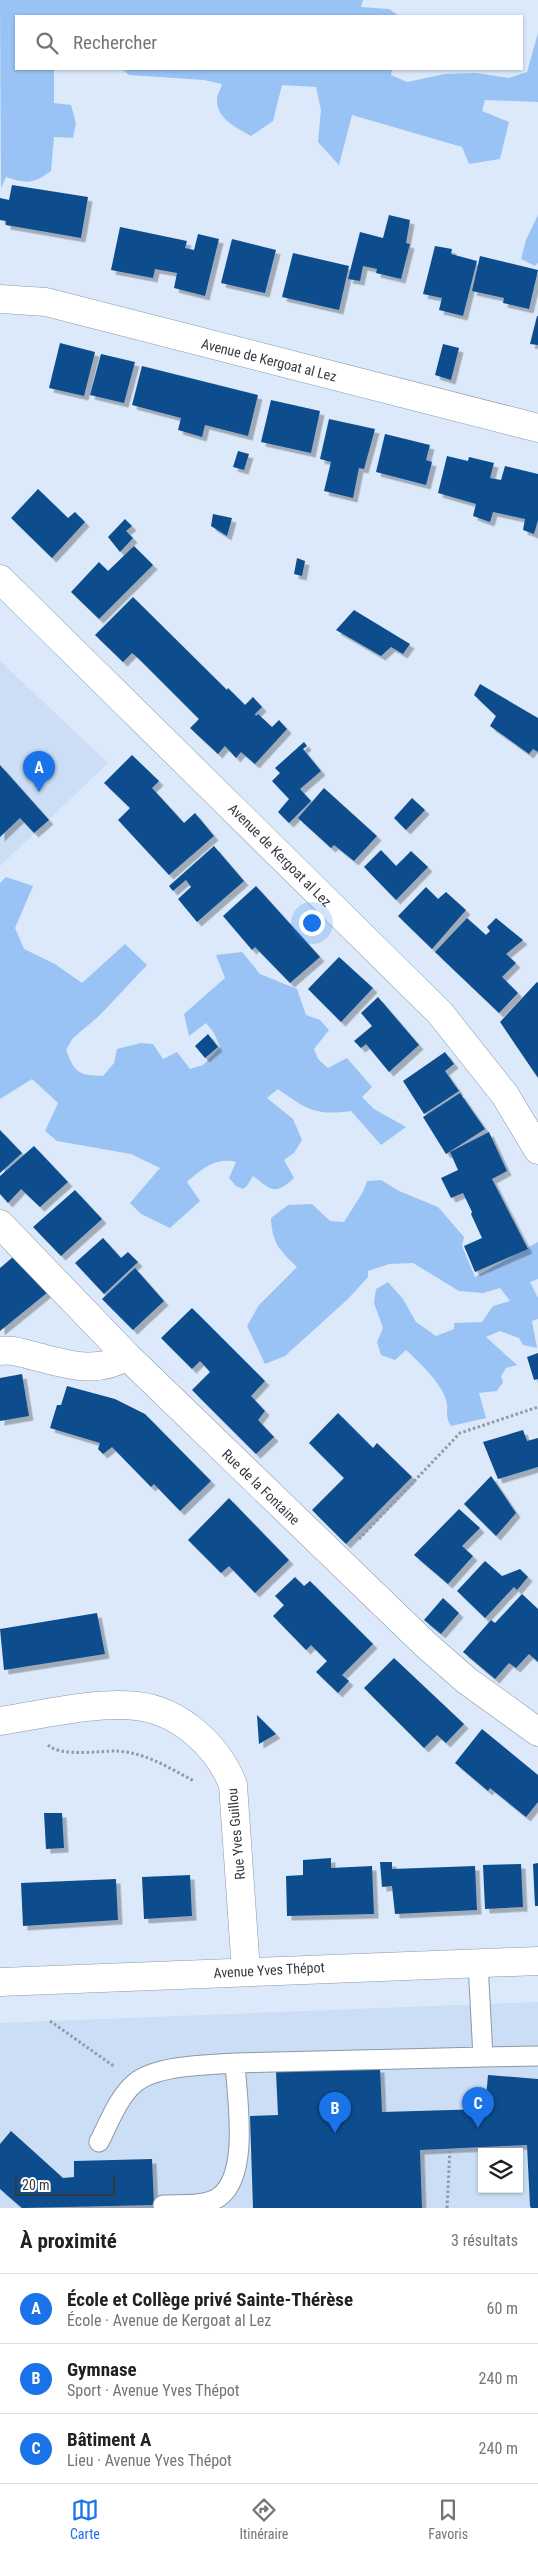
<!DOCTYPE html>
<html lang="fr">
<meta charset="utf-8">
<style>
:root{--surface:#fff;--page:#f2f2f2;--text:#202124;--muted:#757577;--line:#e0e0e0;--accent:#1a73e8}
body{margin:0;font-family:"Roboto Condensed",sans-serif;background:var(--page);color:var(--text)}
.controls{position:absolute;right:15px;bottom:15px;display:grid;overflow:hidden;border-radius:0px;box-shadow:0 1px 4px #0004}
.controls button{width:45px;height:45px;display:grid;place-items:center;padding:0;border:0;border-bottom:1px solid var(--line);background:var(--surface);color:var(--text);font:25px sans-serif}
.scale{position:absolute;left:15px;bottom:12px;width:100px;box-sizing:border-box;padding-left:5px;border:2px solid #343940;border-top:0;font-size:14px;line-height:18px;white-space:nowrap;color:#343940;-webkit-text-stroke:4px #fff;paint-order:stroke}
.you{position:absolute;left:311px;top:922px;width:18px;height:18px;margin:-12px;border:4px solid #fff;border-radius:50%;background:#1a73e8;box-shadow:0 0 0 8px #1a73e833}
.badge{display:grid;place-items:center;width:32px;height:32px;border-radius:50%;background:var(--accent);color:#fff;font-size:16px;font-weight:700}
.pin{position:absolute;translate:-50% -41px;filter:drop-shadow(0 1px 2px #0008)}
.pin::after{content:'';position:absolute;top:26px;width:18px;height:15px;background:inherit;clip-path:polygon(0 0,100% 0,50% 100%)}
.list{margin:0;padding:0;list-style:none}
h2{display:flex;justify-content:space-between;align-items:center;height:65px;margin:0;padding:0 20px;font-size:21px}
h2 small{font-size:16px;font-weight:400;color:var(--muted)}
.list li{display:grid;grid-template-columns:32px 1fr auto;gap:15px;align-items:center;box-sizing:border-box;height:70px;padding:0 20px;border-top:1px solid var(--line)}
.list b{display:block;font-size:19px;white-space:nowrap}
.list p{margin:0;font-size:16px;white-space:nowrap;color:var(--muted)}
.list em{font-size:16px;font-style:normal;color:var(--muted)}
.icon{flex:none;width:28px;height:28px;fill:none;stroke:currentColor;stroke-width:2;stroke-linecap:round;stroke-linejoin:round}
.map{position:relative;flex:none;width:538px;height:2208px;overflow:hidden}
.search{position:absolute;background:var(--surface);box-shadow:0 1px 4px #0004;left:15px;right:15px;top:15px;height:55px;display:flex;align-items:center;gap:12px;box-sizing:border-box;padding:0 18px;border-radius:0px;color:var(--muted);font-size:19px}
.sheet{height:275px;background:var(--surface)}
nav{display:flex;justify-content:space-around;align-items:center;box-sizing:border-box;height:70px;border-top:1px solid var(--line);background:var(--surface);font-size:14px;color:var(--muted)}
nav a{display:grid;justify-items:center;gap:2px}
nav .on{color:var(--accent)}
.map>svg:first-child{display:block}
</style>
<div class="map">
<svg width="538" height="2208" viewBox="0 0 538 2208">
<defs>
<filter id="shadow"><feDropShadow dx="4.5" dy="4.5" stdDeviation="0" flood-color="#0004"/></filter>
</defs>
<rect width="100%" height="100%" fill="#dbe9fa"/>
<!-- built -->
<path fill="#cbdef5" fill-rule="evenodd" d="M0,661L108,763L0,866Z
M538,2002V2208H0V2023ZM482,2152H519V2189H482Z"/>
<!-- green -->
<path fill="#99c3f5" d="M0,0H363L361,7L389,9L399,16H16V69H54V103L71,105L76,123L73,138L54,137L51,171C33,184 27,184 6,177L1,188Z
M538,33V102L485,100L482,111L509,122L500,159L469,164L462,147L352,115L339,165L318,142L321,110L316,87L282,85L273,121L251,136C237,128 216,119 217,99C217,95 221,89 222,84L204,80L129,75L122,69H392L391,75L407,82L445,74L476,73L509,78L527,72Z
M538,215V263L535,266L521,259L526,240Z
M6,877L33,886L15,928L24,949L55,964L82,983L125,944L147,965L99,1016L73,1038L66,1050C75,1073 78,1075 103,1076L114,1063L117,1049L141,1043L153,1044L163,1059L177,1052L190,1069L203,1065L220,1047L214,1033L206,1023L189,1036L184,1014L225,978L216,955L242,952L260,974L297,989L306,1015L320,1020L329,1030L314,1049L318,1059L328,1068L347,1058L372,1087L362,1097L374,1109L406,1127L381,1145L351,1111C315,1116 306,1109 278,1089L267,1098L293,1119L302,1140L294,1153L284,1160L294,1178C275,1196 271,1190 253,1176L247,1186L243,1189L236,1186L229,1178L236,1162C215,1157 202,1169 187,1182L200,1201L170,1228L141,1214L130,1203L160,1168L131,1154L57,1141L45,1131L58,1103L32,1079L0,1099V883Z
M381,1180L399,1191L438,1207L464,1237L462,1246L475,1277L538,1242V1279L530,1282L538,1298V1319L532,1321L537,1348L523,1345L519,1338L500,1331L486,1337L517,1365L506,1368L501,1376L503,1382L497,1391L479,1393L486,1418L451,1426C445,1417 448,1413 447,1404C444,1385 420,1363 406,1350L395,1360L381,1355L377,1342L383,1328L374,1303L376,1289L388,1282L403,1299L416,1322L436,1336L454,1329V1323L482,1322L493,1306L510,1301L500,1288L483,1293L459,1291L413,1263L389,1264L368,1271V1277L348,1299L285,1356L265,1364L247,1326L259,1305L297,1267C280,1251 272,1243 271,1218L288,1205L312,1204L330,1221L344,1222L363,1192L367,1181Z"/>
<!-- building -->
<path fill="#0c4d8d" filter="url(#shadow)" d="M12,185L88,197L81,238L6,225V221L0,220V198L9,200Z
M389,215L410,220L406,243L410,244L401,279L376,273L377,269L363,266L360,281L348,279L360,232L383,238Z
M120,227L187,241L185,248L194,250L198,234L219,239L205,296L174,288L177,273L155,269L153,278L111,270Z
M232,239L276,250L265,293L221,283Z
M435,246L452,249L451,254L477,261L463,316L439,310L442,298L423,294Z
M293,253L349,266L339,310L282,297Z
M480,256L538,270L529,309L503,303L504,298L472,291Z
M537,316H538V345L530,344Z
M60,343L95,352L84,396L49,388Z
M443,344L459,348L451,380L435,375Z
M101,354L135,362L124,403L90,395Z
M142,366L258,395L248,436L205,425L202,437L178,430L181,418L132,405Z
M271,400L320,411L311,453L261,442Z
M329,419L375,429L364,469L359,468L353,498L324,491L331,462L320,459Z
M385,434L430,445L426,460L432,462L426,485L376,472Z
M238,451L249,454L244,470L233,467Z
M447,456L468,461L469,457L494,463L490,478L501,480L505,466L538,474V520L534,534L523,530L525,519L493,512L490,522L473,516L476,504L438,493Z
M38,489L68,518L75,512L85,522L52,558L11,518Z
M213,514L232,518L227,536L211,526Z
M125,519L132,526L126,531L133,538L120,552L108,537Z
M134,546L153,565L99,619L71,592L99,562L108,571Z
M297,558L305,561L302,576L294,574Z
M133,597L227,690L228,688L245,705L253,697L262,707L255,714L256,716L258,714L272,727L279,720L287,729L255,764L241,752L236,758L225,746L218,754L190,728L199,719L138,658L132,653L123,662L95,635Z
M354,610L410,644L403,654L391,647L381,656L336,630Z
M480,684L538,718V752L533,749L529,754L490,726L496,716L474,695Z
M304,742L307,746L303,749L321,771L300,789L311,801L289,823L278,812L289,799L272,781L280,773L275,768Z
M132,755L159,781L152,788L184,823L195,813L214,836L169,875L118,820L130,808L104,783Z
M0,765L49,820L34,833L20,818L0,837Z
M324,788L377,836L354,861L334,845L331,848L298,818Z
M412,798L425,810L406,830L394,818Z
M214,846L244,881L197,922L178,899L191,887L186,880L173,891L169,886Z
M381,850L396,866L411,851L428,867L396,900L364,867Z
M256,886L320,957L290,983L255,947L252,950L223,916Z
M426,887L438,899L446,892L466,910L432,949L398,916Z
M467,918L486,935L490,931L487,927L496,918L523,940L506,954L516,963L502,977L518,993L499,1013L435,952Z
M339,957L373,988L341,1022L308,989Z
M537,982L538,983V1078L500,1022Z
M378,997L419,1045L389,1072L366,1044L361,1048L354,1041L372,1026L361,1013Z
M208,1034L218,1047L205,1058L195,1046Z
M445,1052L454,1064L445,1071L459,1091L424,1114L403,1081Z
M460,1093L485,1129L446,1154L423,1117Z
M0,1130L22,1153L0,1173Z
M489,1132L507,1171L492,1179L528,1249L475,1272L464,1246L482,1238L471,1214L472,1212L463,1193L451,1198L441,1178L458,1170L450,1152Z
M34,1146L68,1182L40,1207L21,1189L8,1203L0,1194V1176Z
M75,1190L102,1219L61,1256L33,1227Z
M103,1238L121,1258L128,1252L138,1262L104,1294L75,1263Z
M13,1257L48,1292L0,1331V1268Z
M135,1268L164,1301L133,1330L102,1299Z
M192,1308L265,1381L251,1396L265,1411L258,1420L274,1437L256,1454L192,1390L210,1372L200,1361L192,1369L161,1338Z
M538,1353V1379L534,1380L527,1357Z
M22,1374L29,1416L0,1421V1378Z
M67,1386L115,1399L145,1414L211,1481L180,1511L154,1484L151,1487L112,1447L103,1454L98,1449L100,1443L50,1428L57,1405H61Z
M338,1413L373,1448L377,1443L412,1477L346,1544L312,1510L344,1478L309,1443Z
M523,1430L527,1441L538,1438V1467L498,1479L483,1442Z
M491,1476L516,1513L496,1536L464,1504Z
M229,1498L289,1560L255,1593L229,1566L221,1573L188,1540Z
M459,1509L480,1528L462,1546L473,1556L448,1584L414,1555Z
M485,1561L502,1576L520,1569L528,1577L517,1590L514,1587L485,1618L457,1591Z
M295,1577L304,1586L310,1581L373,1644L342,1675L349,1681L338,1693L316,1672L327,1661L311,1645L306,1650L273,1616L284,1605L275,1596Z
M522,1594L538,1609V1662L529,1654L516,1668L509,1663L495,1679L463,1652L491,1620L495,1623Z
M443,1598L459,1613L441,1634L424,1620Z
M97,1613L105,1654L4,1670L0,1629Z
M394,1658L464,1724L446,1743L437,1735L424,1748L364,1688Z
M257,1715L276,1734L259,1744Z
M482,1729L538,1775V1802L526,1817L490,1788L488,1791L455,1763Z
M44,1813H62L64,1848L46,1849Z
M331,1858V1868L372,1866L374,1914L287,1916L286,1876L303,1875V1860Z
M380,1862H392V1869L475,1866L477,1910L395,1914L392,1886L382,1887Z
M538,1863V1906H535L533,1864Z
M521,1864L523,1907L485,1909L483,1865Z
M190,1875L192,1916L144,1919L142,1877Z
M116,1879L118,1920L23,1926L21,1883Z
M380,2068L382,2112L485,2109L488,2075L538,2079V2208H531L530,2206L527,2145L420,2150L422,2208H253L250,2116L278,2115L276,2072Z
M11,2131L63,2178L74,2177V2161L152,2159L154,2205L22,2208L0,2189V2144Z"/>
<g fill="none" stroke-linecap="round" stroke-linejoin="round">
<!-- service casing -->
<g stroke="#8b98a8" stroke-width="21">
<path id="service" d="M478,1963L483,2057L538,2056
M99,2142C109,2123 118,2097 135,2083C157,2065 208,2065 235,2063L483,2057
M163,2205C179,2204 205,2207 219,2197C250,2175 237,2098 235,2063"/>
</g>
<!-- minor casing -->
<g stroke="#8b98a8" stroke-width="29">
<path id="minor" d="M0,299L46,302L538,428
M0,579L440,1013L505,1095L538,1150
M0,1224L127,1356L425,1644L466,1680L538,1732
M0,1351C11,1349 23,1353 34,1356C66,1364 97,1375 127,1356
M0,1721C40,1715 97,1701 137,1706C180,1711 218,1746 233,1785L246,1971"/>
</g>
<!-- secondary casing -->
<g stroke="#8b98a8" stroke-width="29">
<path id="secondary" d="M0,1982L538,1961"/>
</g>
<!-- path -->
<path stroke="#909aa6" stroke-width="3" stroke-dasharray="2.5 2.5" stroke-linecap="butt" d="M359,1539L460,1433L538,1407
M48,1745C60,1757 100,1751 116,1751C145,1752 169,1768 194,1781
M50,2021L115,2067
M447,2208L450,2149"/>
<!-- service -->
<use href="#service" stroke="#fff" stroke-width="19"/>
<!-- minor -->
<use href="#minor" stroke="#fff" stroke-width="28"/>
<!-- secondary -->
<use href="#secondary" stroke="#fff" stroke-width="28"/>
</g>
<g text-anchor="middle" stroke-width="5" stroke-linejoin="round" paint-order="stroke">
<!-- street labels -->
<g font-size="14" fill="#343940" stroke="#fff">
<text transform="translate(269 360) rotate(14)" y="5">Avenue de Kergoat al Lez</text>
<text transform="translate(280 855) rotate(45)" y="5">Avenue de Kergoat al Lez</text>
<text transform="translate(261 1487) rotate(44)" y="5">Rue de la Fontaine</text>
<text transform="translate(236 1834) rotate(-95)" y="5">Rue Yves Guillou</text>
<text transform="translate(269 1970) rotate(-3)" y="5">Avenue Yves Thépot</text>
</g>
</g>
</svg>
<div class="controls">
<button><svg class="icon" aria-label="layers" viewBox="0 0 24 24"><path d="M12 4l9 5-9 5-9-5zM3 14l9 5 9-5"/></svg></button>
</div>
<div class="scale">20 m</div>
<div class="you"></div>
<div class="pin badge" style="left:39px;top:792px">A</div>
<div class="pin badge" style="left:335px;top:2133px">B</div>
<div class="pin badge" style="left:478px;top:2128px">C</div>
<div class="search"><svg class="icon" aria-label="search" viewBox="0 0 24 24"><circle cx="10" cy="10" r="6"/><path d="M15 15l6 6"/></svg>Rechercher</div>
</div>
<section class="sheet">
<h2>À proximité<small>3 résultats</small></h2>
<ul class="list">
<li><span class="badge">A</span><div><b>École et Collège privé Sainte-Thérèse</b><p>École · Avenue de Kergoat al Lez</p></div><em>60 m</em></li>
<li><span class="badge">B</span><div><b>Gymnase</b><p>Sport · Avenue Yves Thépot</p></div><em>240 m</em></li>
<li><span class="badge">C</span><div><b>Bâtiment A</b><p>Lieu · Avenue Yves Thépot</p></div><em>240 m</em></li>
</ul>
</section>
<nav>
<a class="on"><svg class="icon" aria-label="map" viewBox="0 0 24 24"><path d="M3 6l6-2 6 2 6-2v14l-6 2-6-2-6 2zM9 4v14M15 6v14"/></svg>Carte</a>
<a><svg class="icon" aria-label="directions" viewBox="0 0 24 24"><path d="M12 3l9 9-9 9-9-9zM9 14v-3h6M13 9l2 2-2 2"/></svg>Itinéraire</a>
<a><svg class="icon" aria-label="saved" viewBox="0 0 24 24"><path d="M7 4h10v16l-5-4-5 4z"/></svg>Favoris</a>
</nav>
